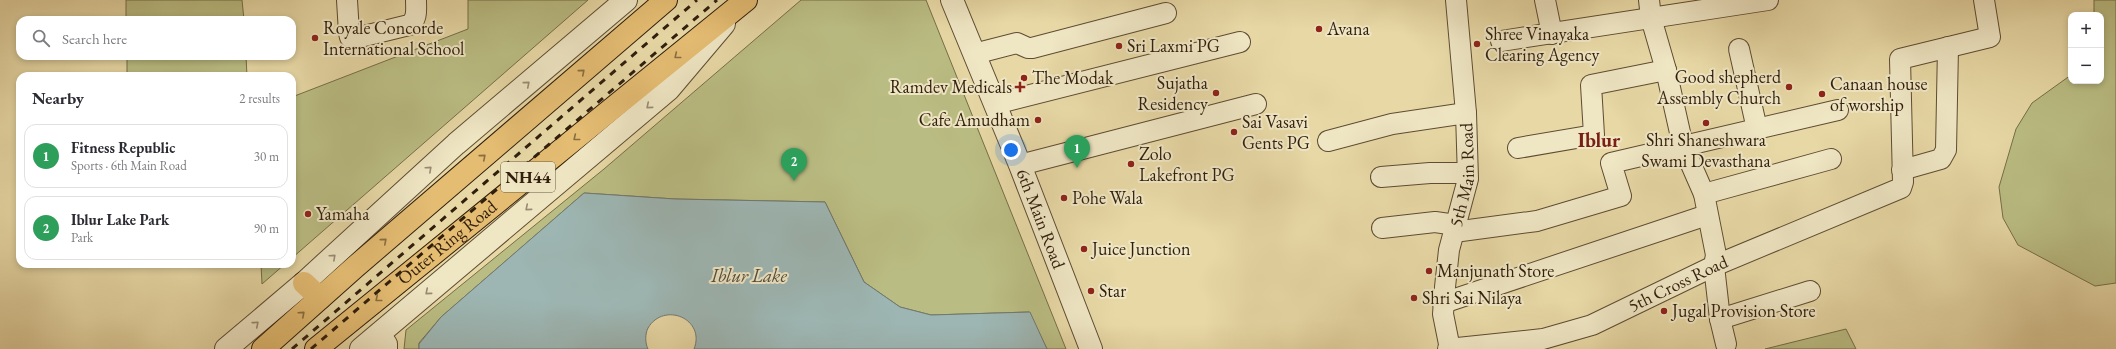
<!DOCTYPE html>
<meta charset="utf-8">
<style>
:root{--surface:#fff;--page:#f7f7f7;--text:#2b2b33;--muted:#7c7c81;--line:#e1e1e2;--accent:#8f2418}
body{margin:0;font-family:"EB Garamond",serif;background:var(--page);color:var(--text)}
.controls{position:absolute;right:12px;top:12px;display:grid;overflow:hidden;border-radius:8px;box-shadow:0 2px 6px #0003}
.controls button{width:36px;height:36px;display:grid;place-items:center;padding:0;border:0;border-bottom:1px solid var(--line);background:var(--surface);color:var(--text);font:20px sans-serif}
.you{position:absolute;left:1011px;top:150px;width:14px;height:14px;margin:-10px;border:3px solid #fff;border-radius:50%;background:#1a73e8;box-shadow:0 0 0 6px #1a73e833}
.badge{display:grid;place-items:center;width:26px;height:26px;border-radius:50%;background:var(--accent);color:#fff;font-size:13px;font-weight:700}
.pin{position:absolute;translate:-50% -33px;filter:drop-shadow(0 1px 2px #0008)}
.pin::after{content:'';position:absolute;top:21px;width:14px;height:12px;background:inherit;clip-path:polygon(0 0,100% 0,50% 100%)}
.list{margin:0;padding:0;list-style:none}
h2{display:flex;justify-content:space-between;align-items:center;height:52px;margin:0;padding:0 16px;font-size:17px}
h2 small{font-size:13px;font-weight:400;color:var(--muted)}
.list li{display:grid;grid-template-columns:26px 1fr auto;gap:12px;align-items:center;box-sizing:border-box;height:64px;margin:0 8px 8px;padding:0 8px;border:1px solid var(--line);border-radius:12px}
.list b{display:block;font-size:15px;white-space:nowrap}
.list p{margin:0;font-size:13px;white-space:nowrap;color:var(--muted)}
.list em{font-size:13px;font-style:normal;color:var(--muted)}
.icon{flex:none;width:22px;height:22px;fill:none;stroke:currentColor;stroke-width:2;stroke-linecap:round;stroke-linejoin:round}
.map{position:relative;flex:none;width:2116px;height:349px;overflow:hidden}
.search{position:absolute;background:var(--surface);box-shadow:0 2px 6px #0003;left:16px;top:16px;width:280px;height:44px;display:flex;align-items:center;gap:10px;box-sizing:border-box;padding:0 14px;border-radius:12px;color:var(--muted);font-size:15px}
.panel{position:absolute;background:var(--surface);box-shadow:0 2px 6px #0003;left:16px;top:72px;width:280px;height:196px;border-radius:12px}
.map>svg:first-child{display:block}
</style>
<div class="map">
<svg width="2116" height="349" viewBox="0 0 2116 349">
<rect width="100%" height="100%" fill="#e7d8a5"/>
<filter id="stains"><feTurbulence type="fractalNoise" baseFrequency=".005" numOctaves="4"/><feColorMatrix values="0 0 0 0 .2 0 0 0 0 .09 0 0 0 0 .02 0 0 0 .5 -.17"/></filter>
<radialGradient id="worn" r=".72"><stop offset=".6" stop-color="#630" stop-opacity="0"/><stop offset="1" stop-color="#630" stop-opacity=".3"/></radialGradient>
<!-- green -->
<path fill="#babd83" stroke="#756e48" d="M126,0H242L244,20H126Z
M468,0H588L292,258V97L468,29Z
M801,0H926L1066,349H1047L1029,312L931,315L900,307L864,282L825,202L675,199L584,193L441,317L419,343V349H404L406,330L604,169Z
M2094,0H2116V283L2095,286L2018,245L2003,218L1999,187L2016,129L2032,103L2071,75V81H2101V15H2094Z
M127,56H246L247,76H127Z
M261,264H285L262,284Z
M1846,329L1856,349H1765Z"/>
<!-- water -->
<path fill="#9db6b3" stroke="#717971" d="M584,193L675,199L825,202L864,282L900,307L931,315L1030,312L1047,349H694C706,319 664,301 648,328C645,334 645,343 648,349H419V344L441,317Z"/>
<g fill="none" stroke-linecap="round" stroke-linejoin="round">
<!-- minor casing -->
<g stroke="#5e4c33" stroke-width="22">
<g id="minor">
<path d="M347,0L349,33L350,37L356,38L409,25C418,19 416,10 416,0"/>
<path d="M1545,0L1552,34"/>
<path d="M1649,0L1651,18L1666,70L1683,146L1704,194L1716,255L1714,266L1720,319L1726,344"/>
<path d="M1501,41L1768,0"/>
<path d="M1739,49L1757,129"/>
<path d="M974,54L1017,43L1028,48H1032L1166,13"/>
<path d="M995,104L1240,42"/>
<path d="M1328,141L1392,124L1466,113"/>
<path d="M1518,148L1594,135L1591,85L1666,70"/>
<path d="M1020,165L1256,104"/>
<path d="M1902,170L1941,159L1946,150L1948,47"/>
<path d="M1381,177L1430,173H1467"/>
<path d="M1704,194L1831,159"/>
<path d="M1382,228L1435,222L1456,225"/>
<path d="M1454,232L1537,221L1621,196L1611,163L1838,110"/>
<path d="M1443,303L1707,215"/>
<path d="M1720,319L1810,291"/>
<path d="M379,333L387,344V349"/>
<path id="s1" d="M1448,349L1543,339L1592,325L1714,266L1901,188L1903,182L1900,59L1990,37L1984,0"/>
<path id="s2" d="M1450,349L1443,314L1445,287L1449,250L1468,179L1466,113L1456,0"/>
</g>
</g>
<!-- tertiary casing -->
<g stroke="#5e4c33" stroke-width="24">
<g id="tertiary">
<path id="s3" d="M952,0L1020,165L1091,349"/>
<path d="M226,349L304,283L456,144L626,0"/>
<path d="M361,349L669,89L724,24"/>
</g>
</g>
<!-- trunk casing -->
<g stroke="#301e0d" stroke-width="24">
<g id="trunk">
<path d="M304,283L320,298"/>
<path d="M263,349L355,267L666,0"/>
<path id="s4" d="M316,349L746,0"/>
</g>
</g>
<!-- minor -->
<use href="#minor" stroke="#efe6c4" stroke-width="20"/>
<!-- tertiary -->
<use href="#tertiary" stroke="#efe6c4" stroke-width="22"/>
<!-- trunk -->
<use href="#trunk" stroke="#e4bc72" stroke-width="22"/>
<!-- rail -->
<path stroke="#301e0d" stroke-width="3" stroke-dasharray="7 7" stroke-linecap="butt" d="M292,349L697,0
M311,349L717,0"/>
</g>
<!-- one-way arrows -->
<defs><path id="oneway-chevron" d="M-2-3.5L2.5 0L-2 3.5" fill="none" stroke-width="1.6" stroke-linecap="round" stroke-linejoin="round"/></defs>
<g stroke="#8a6d40">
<use href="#oneway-chevron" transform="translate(677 56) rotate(141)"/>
<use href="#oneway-chevron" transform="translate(582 72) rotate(-41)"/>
<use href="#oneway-chevron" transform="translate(576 138) rotate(141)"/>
<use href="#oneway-chevron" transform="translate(483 157) rotate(-41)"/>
<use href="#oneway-chevron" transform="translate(384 241) rotate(-41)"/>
<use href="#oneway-chevron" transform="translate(378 299) rotate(141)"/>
<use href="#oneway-chevron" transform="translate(302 314) rotate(-42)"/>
</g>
<g stroke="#998c72">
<use href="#oneway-chevron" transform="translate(527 84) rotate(-40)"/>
<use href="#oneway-chevron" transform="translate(649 106) rotate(140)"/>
<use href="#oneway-chevron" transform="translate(429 169) rotate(-42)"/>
<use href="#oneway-chevron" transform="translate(528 208) rotate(140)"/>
<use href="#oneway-chevron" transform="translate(333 257) rotate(-42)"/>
<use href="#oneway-chevron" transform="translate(428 292) rotate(140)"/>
<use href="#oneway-chevron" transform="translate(256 324) rotate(-40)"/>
</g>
<!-- markers -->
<g fill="#8f2418" stroke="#efe6c4" stroke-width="1.5">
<circle cx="1319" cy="29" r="4"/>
<circle cx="315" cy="38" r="4"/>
<circle cx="1477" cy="44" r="4"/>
<circle cx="1119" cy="46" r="4"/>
<circle cx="1024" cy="78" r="4"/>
<path d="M1018 81h4v4h4v4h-4v4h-4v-4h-4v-4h4z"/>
<circle cx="1789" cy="87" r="4"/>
<circle cx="1216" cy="93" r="4"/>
<circle cx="1822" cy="94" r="4"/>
<circle cx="1038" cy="120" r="4"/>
<circle cx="1706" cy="123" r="4"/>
<circle cx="1234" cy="132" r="4"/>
<circle cx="1131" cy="164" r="4"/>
<circle cx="1064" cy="198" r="4"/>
<circle cx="308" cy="214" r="4"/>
<circle cx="1084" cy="249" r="4"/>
<circle cx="1429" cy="271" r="4"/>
<circle cx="1091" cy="291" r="4"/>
<circle cx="1414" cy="298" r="4"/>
<circle cx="1664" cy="311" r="4"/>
</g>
<g text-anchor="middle" stroke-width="4" stroke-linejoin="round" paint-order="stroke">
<!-- shield labels -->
<rect fill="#efe6c4" stroke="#695a44" stroke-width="1" x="501" y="162" width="54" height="30" rx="3"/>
<g font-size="17" font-weight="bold" fill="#301e0d">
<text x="528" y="183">NH44</text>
</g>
<!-- poi labels -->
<g font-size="18" fill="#301e0d" stroke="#efe6c4" text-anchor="start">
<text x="323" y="34">Royale Concorde<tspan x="323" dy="21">International School</tspan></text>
<text x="1327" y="35">Avana</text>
<text x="1485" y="40">Shree Vinayaka<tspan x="1485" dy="21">Clearing Agency</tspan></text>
<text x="1127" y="52">Sri Laxmi PG</text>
<text x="1781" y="83" text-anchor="end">Good shepherd<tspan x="1781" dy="21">Assembly Church</tspan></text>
<text x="1032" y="84">The Modak</text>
<text x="1208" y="89" text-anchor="end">Sujatha<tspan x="1208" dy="21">Residency</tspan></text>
<text x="1830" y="90">Canaan house<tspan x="1830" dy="21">of worship</tspan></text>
<text x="1012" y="93" text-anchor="end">Ramdev Medicals</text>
<text x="1030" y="126" text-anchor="end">Cafe Amudham</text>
<text x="1242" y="128">Sai Vasavi<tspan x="1242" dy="21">Gents PG</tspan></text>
<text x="1706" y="146" text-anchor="middle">Shri Shaneshwara<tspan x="1706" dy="21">Swami Devasthana</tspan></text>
<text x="1139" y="160">Zolo<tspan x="1139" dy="21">Lakefront PG</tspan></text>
<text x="1072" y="204">Pohe Wala</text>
<text x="316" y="220">Yamaha</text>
<text x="1092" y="255">Juice Junction</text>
<text x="1437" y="277">Manjunath Store</text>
<text x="1099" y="297">Star</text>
<text x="1422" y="304">Shri Sai Nilaya</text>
<text x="1672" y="317">Jugal Provision Store</text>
</g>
<!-- street labels -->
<g font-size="18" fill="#301e0d" stroke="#efe6c4">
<text dy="6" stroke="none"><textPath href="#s2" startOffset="177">5th Main Road</textPath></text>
<text dy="6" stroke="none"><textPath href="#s3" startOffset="236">6th Main Road</textPath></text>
<text dy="6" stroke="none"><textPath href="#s4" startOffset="169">Outer Ring Road</textPath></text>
<text dy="6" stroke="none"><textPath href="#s1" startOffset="242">5th Cross Road</textPath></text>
</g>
<!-- water labels -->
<g font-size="19" font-style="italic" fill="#514c3f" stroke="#efe6c4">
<text x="749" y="282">Iblur Lake</text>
</g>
<!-- quarter labels -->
<g font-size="20" font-weight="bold" fill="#7a1f14" stroke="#efe6c4">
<text x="1599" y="147">Iblur</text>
</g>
</g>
<rect width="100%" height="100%" filter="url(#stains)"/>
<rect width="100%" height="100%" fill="url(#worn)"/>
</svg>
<div class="controls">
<button>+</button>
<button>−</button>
</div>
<div class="you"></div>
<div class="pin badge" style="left:1077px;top:168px;background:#2e9e5b">1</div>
<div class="pin badge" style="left:794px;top:181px;background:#2e9e5b">2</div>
<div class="search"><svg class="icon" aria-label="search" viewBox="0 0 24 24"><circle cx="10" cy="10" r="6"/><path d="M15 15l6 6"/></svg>Search here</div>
<section class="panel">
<h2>Nearby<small>2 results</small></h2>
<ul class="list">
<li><span class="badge" style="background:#2e9e5b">1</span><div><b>Fitness Republic</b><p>Sports · 6th Main Road</p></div><em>30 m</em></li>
<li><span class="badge" style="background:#2e9e5b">2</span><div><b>Iblur Lake Park</b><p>Park</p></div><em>90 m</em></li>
</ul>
</section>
</div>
